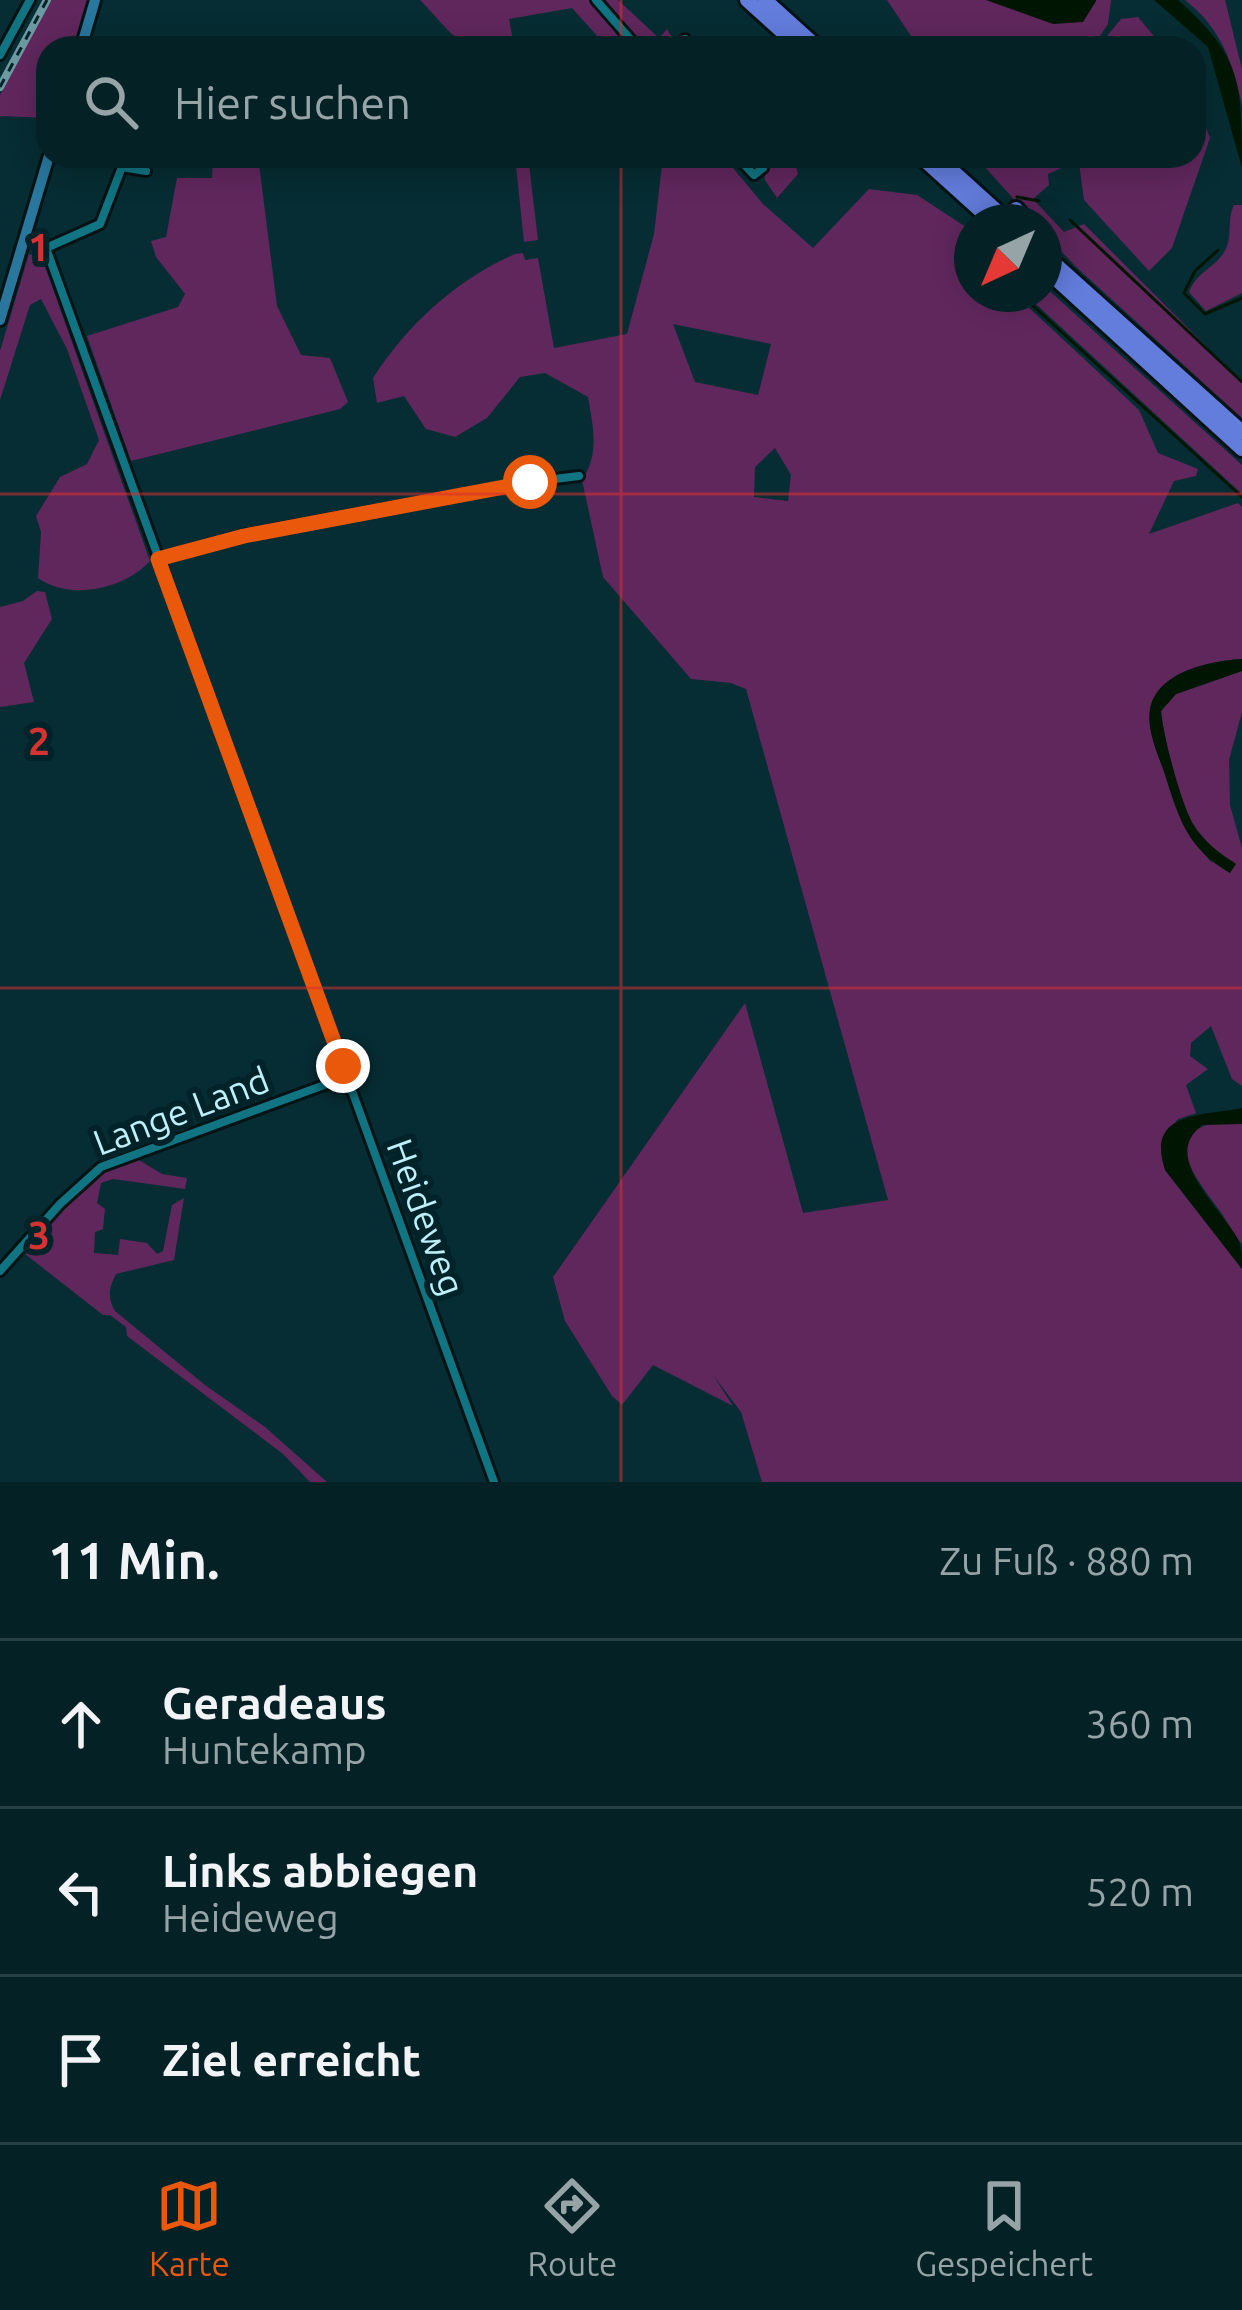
<!DOCTYPE html>
<html lang="de">
<meta charset="utf-8">
<style>
:root{--surface:#042226;--page:#0d2a2e;--text:#f1f3f6;--muted:#97a4a7;--line:#253f43;--accent:#ea580c}
body{margin:0;font-family:Ubuntu,sans-serif;background:var(--page);color:var(--text)}
.compass{position:absolute;left:954px;top:204px;width:108px;height:108px;border-radius:50%;background:var(--surface);box-shadow:0 6px 30px #0003;rotate:224deg}
.stop{position:absolute;width:36px;height:36px;margin:-27px;border:9px solid #ea580c;border-radius:50%;background:#fff}
.stop.end{background:#ea580c;border-color:#fff;box-shadow:0 3px 12px #0008}
.list{margin:0;padding:0;list-style:none}
h2{display:flex;justify-content:space-between;align-items:center;height:156px;margin:0;padding:0 48px;font-size:51px}
h2 small{font-size:39px;font-weight:400;color:var(--muted)}
.list li{display:grid;grid-template-columns:78px 1fr auto;gap:36px;align-items:center;box-sizing:border-box;height:168px;padding:0 48px;border-top:3px solid var(--line)}
.list b{display:block;font-size:45px;white-space:nowrap}
.list p{margin:0;font-size:39px;white-space:nowrap;color:var(--muted)}
.list em{font-size:39px;font-style:normal;color:var(--muted)}
.icon{flex:none;width:66px;height:66px;fill:none;stroke:currentColor;stroke-width:2;stroke-linecap:round;stroke-linejoin:round}
.map{position:relative;flex:none;width:1242px;height:1482px;overflow:hidden}
.search{position:absolute;background:var(--surface);box-shadow:0 6px 30px #0003;left:36px;right:36px;top:36px;height:132px;display:flex;align-items:center;gap:30px;box-sizing:border-box;padding:0 42px;border-radius:36px;color:var(--muted);font-size:45px}
.sheet{height:660px;background:var(--surface)}
nav{display:flex;justify-content:space-around;align-items:center;box-sizing:border-box;height:168px;border-top:3px solid var(--line);background:var(--surface);font-size:33px;color:var(--muted)}
nav a{display:grid;justify-items:center;gap:6px}
nav .on{color:var(--accent)}
.map>svg:first-child{display:block}
</style>
<div class="map">
<svg width="1242" height="1482" viewBox="0 0 1242 1482">
<rect width="100%" height="100%" fill="#062d33"/>
<!-- green -->
<path fill="#60275d" fill-rule="evenodd" d="M50,0H91L76,48H48V118L0,116V95Z
M420,0H591L631,48H608L572,8L509,19L514,45C453,49 461,42 420,0Z
M601,0H618L659,38L667,29L678,48H643Z
M887,0H1111L1108,24L1092,48H919Z
M1185,0H1225L1242,69V105C1233,62 1220,27 1185,0Z
M1138,17L1164,48H1097L1121,19Z
M1194,99L1210,138L1172,248L1149,271L1084,200L1078,156H1194Z
M213,156H258L277,306L301,355L330,358L348,402L340,409L131,461L87,336L178,307L185,294L156,257L151,241L166,237L177,178H212Z
M515,156H528L538,240L524,242Z
M663,156H723L763,204L813,248L869,189L917,195L972,231V294H1014L1139,410L1158,453L1198,469L1196,476L1174,481L1149,534L1238,503L1242,507V659C1210,661 1158,671 1150,709C1146,729 1158,753 1164,772C1177,813 1182,828 1211,862L1235,863C1219,854 1203,840 1193,824C1180,803 1163,736 1161,711L1176,694L1242,671V712L1229,760L1230,805L1242,848V1086L1232,1079L1211,1026L1191,1043L1190,1056L1208,1069L1186,1085L1196,1113L1178,1119L1165,1135V1170L1242,1269V1482H762L741,1412L713,1375L733,1406L653,1365L622,1405L612,1396L565,1321L553,1277L745,1003L803,1213L888,1200L746,689L731,683L691,679L603,577L582,480C600,454 593,426 588,397L545,373L520,377L487,418L455,437L426,429L404,396L377,403L373,378C408,324 456,280 515,254L523,253L525,260L538,258L554,348L627,334L654,234ZM673,324L771,344L758,395L695,382ZM775,448L791,475L788,501L754,497L755,467Z
M762,156H803L796,166L798,174L777,198L765,180Z
M975,156H1068V165L1048,174L1049,185L1033,199L1064,232L1084,224L1242,382V418L1075,266L1044,233V222H1034Z
M1234,205H1242V293L1206,311L1189,292C1197,272 1211,270 1223,254C1234,239 1226,221 1234,205Z
M29,254L42,258L150,561C125,589 70,601 38,578L41,532L36,516L60,477L87,464L99,440L67,349L41,299L30,305L0,400V351Z
M1044,286L1242,465V494L1025,294H1044Z
M37,591L45,592L52,619L24,663L34,702L0,707V607L23,601Z
M1218,1122L1242,1124V1244C1233,1234 1228,1222 1220,1211C1200,1183 1156,1134 1218,1122Z
M134,1157L162,1174L187,1178L185,1189L113,1179L101,1183L97,1203L105,1209L103,1229L95,1232L94,1253L118,1255L120,1239L147,1243L157,1254L163,1251L172,1205L184,1198L174,1260L116,1274C109,1288 107,1297 115,1311L205,1385L265,1427L327,1482H310L283,1454L127,1336L126,1327L110,1315H103L25,1254L37,1250L32,1244L51,1218L99,1170Z"/>
<!-- water -->
<path fill="#001603" d="M986,0H1096V1L1083,22L1053,24Z
M1154,0H1178C1242,57 1242,83 1242,168L1208,47Z
M1242,659V671L1176,694L1161,711C1163,736 1181,803 1193,824C1203,841 1220,854 1236,864L1230,873C1187,848 1179,819 1165,774C1158,755 1147,731 1150,710C1156,672 1210,661 1242,659Z
M1242,1108V1124L1203,1125C1158,1156 1223,1209 1239,1241C1242,1249 1242,1259 1242,1269L1165,1170C1145,1110 1205,1116 1242,1108Z"/>
<g fill="none" stroke-linecap="round" stroke-linejoin="round">
<!-- stream -->
<path stroke="#001603" stroke-width="3" d="M1017,197L1039,201
M1070,220L1242,382
M1218,250L1195,271L1184,293L1205,314L1242,298
M1020,294L1242,497"/>
<!-- street casing -->
<g stroke="#051315" stroke-width="14">
<path id="street" d="M596,0L638,48
M685,48V39
M0,55L30,0
M736,156L754,175L763,168L760,156
M25,236L46,248L494,1482
M46,248L100,224L122,167L146,171
M158,559L244,535L530,482L579,476
M0,1271L60,1204L101,1167L346,1077"/>
</g>
<!-- secondary casing -->
<g stroke="#051315" stroke-width="16">
<path id="secondary" d="M81,48L95,0
M0,320L49,156"/>
</g>
<!-- highway casing -->
<g stroke="#051315" stroke-width="20">
<path id="highway" d="M747,0L800,48
M765,0L818,48
M920,156L993,222
M936,156L1009,222
M1016,209L1027,222
M1044,254L1242,432
M1044,268L1242,449"/>
</g>
<!-- street -->
<use href="#street" stroke="#107482" stroke-width="8"/>
<!-- secondary -->
<use href="#secondary" stroke="#29779d" stroke-width="10"/>
<!-- highway -->
<use href="#highway" stroke="#637ddd" stroke-width="14"/>
<!-- rail casing -->
<g stroke="#6c9aa2" stroke-width="8">
<path id="rail" d="M0,87L47,0"/>
</g>
<!-- rail -->
<use href="#rail" stroke="#002329" stroke-width="3" stroke-dasharray="9" stroke-linecap="butt"/>
</g>
<g fill="none" stroke-linecap="round" stroke-linejoin="round">
<!-- route -->
<path stroke="#ea580c" stroke-width="15" d="M343,1066L158,559L244,536L530,482"/>
</g>
<!-- grid -->
<path fill="none" stroke="#d53232" stroke-width="3" stroke-opacity="0.55" d="M621,0V48M621,156V1482M0,494H1242M0,988H1242"/>
<g text-anchor="middle" stroke-width="12" stroke-linejoin="round" paint-order="stroke">
<!-- street labels -->
<g font-size="36" fill="#bdf0f9" stroke="#002329">
<text transform="translate(181 1111) rotate(-21)" y="13">Lange Land</text>
<text transform="translate(426 1217) rotate(70)" y="13">Heideweg</text>
</g>
</g>
<g font-size="39" text-anchor="middle" font-weight="bold" fill="#d53232" stroke="#002329" stroke-width="12" stroke-linejoin="round" paint-order="stroke">
<text x="39" y="261">1</text>
<text x="39" y="755">2</text>
<text x="39" y="1249">3</text>
</g>
</svg>
<svg class="compass" viewBox="-18 -18 36 36"><path d="M0-13l5 13h-10z" fill="#e53935"/><path d="M0 13l5-13h-10z" fill="#97a4a7"/></svg>
<div class="stop" style="left:530px;top:482px"></div>
<div class="stop end" style="left:343px;top:1066px"></div>
<div class="search"><svg class="icon" aria-label="search" viewBox="0 0 24 24"><circle cx="10" cy="10" r="6"/><path d="M15 15l6 6"/></svg>Hier suchen</div>
</div>
<section class="sheet">
<h2>11 Min.<small>Zu Fuß · 880 m</small></h2>
<ul class="list">
<li><svg class="icon" aria-label="ahead" viewBox="0 0 24 24"><path d="M12 20V5M6 11l6-6 6 6"/></svg><div><b>Geradeaus</b><p>Huntekamp</p></div><em>360 m</em></li>
<li><svg class="icon" aria-label="left" viewBox="0 0 24 24"><path d="M17 20v-9H6M10 6l-5 5 5 5"/></svg><div><b>Links abbiegen</b><p>Heideweg</p></div><em>520 m</em></li>
<li><svg class="icon" aria-label="arrive" viewBox="0 0 24 24"><path d="M6 21V4h12l-3 4 3 4H6"/></svg><div><b>Ziel erreicht</b></div></li>
</ul>
</section>
<nav>
<a class="on"><svg class="icon" aria-label="map" viewBox="0 0 24 24"><path d="M3 6l6-2 6 2 6-2v14l-6 2-6-2-6 2zM9 4v14M15 6v14"/></svg>Karte</a>
<a><svg class="icon" aria-label="directions" viewBox="0 0 24 24"><path d="M12 3l9 9-9 9-9-9zM9 14v-3h6M13 9l2 2-2 2"/></svg>Route</a>
<a><svg class="icon" aria-label="saved" viewBox="0 0 24 24"><path d="M7 4h10v16l-5-4-5 4z"/></svg>Gespeichert</a>
</nav>
